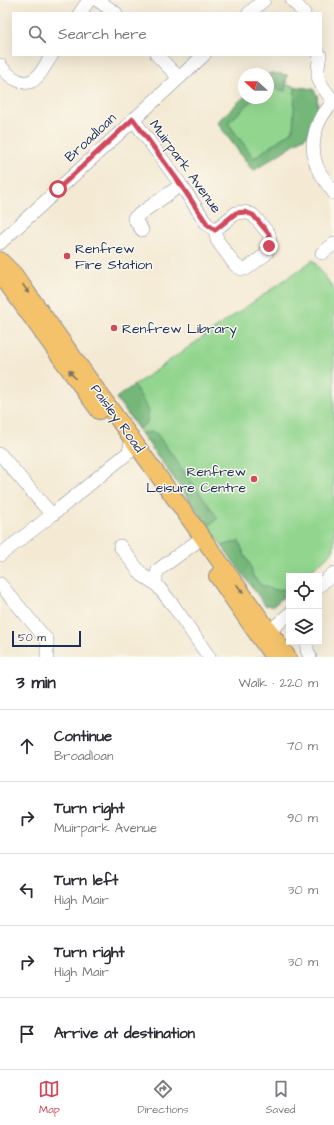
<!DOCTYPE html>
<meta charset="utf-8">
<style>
:root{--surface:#fff;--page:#f2f2f3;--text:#2b2b33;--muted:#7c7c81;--line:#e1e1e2;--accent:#d1495b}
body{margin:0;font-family:"Architects Daughter",sans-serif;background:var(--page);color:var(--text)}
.controls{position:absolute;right:12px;bottom:12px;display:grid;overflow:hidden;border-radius:0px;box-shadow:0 4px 16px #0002}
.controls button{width:36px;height:36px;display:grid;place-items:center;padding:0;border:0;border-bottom:1px solid var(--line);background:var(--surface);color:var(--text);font:20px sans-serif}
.compass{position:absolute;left:238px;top:68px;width:36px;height:36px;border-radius:50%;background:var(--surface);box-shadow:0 4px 16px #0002;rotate:291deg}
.scale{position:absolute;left:12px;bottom:10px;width:69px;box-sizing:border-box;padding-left:4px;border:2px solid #1b2f5e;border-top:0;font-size:11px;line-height:14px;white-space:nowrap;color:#1b2f5e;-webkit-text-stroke:3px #fbf7ec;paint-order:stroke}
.stop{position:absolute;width:12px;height:12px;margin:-9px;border:3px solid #d1495b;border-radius:50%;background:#fff}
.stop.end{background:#d1495b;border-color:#fff;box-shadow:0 1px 4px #0008}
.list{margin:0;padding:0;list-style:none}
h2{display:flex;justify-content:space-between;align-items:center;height:52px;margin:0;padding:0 16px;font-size:17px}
h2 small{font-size:13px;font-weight:400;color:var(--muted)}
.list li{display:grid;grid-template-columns:26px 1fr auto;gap:12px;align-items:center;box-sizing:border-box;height:72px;padding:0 16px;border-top:1px solid var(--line)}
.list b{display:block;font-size:15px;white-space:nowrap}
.list p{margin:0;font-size:13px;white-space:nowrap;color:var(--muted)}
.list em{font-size:13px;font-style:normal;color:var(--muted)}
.icon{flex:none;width:22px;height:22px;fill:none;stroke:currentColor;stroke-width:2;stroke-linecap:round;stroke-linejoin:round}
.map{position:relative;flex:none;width:334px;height:657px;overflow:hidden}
.search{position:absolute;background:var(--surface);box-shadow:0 4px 16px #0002;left:12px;right:12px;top:12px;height:44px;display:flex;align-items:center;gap:10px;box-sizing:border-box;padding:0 14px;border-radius:0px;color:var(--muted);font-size:15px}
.sheet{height:412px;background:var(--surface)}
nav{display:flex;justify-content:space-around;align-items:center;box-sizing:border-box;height:56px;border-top:1px solid var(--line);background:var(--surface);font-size:11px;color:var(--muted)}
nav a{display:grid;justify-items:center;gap:2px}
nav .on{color:var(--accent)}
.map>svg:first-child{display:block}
</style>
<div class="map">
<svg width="334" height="657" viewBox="0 0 334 657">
<rect width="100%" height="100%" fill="#fbf7ec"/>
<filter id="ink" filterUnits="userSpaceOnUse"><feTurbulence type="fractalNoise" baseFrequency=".025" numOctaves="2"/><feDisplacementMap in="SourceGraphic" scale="8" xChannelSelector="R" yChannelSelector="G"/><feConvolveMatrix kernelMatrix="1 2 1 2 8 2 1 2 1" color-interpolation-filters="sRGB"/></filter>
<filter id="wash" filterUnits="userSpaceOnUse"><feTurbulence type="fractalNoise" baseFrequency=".012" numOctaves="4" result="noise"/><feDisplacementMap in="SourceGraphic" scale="16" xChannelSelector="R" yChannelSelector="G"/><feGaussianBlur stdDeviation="0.9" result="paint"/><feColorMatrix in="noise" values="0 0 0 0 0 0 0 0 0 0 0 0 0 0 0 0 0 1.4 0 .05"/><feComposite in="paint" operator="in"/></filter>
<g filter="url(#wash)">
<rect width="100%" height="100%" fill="#f4ead4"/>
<!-- green -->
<path fill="#92d58e" stroke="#568276" d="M270,73L287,75L286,85L313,89L317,95L318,107L308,135L253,171L217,122L244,97L268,98V75Z
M313,260L334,289V550L306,576H289V592L273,606L265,605L116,398Z"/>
<!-- forest -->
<path fill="#75b679" stroke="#48726c" d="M270,73L287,75L285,91L268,87V75Z
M295,87L313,89L317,95L318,107L308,135L253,171L217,122L244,97L255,98L228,123L254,158L293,130Z
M134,385L149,411L147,423L139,429L116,398Z
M152,432L157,434L218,518L208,526L141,433Z
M239,541L245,556L250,564L253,576L261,585L274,590L284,589L281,599L273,606L265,605L222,546Z"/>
</g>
<g filter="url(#ink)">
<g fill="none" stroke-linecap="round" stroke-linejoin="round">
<!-- minor casing -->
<g stroke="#888c99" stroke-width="14">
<path id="minor" d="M97,0L116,13
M292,0L304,13
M80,13L89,0
M249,13L264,0
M157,55L179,78
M320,55C315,81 318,81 334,102
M0,65C8,76 25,90 37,77C43,71 47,62 52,55
M334,102C316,118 308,143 317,167C321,176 328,185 334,193
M133,119L181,185L207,224L215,230
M245,212L253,215L269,234L270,239L266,254L246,269H242L235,265L217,240L215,230L236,213Z
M142,230L134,218L181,185
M0,243L204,55
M322,253L334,244
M0,454L52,515L0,555
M52,515L129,452L132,438
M120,546L142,575L156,584L173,605L209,657
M0,584L47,640V657
M156,584V577L158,570L195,543
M319,586L334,573
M263,637L289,614
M307,642V650L310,657"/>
</g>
<!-- major casing -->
<g stroke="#888c99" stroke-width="18">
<path id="major" d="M0,260L14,274L288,657
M0,271L5,281L99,411
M217,576L273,657"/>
</g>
<!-- minor -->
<use href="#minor" stroke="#fff" stroke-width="13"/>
<!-- major -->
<use href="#major" stroke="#f3c26a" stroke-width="16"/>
</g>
<!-- one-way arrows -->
<defs><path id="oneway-solid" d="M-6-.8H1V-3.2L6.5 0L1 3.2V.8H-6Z"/></defs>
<g fill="#7c7163">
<use href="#oneway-solid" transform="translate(26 289) rotate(54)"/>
<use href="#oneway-solid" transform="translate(72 374) rotate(-126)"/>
<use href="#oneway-solid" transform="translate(240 589) rotate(54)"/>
</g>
</g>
<g fill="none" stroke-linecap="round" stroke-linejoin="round" filter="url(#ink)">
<!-- route -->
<path stroke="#d1495b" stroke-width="5" d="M58,189L133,119L181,185L207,224L215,230L236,213L245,212L253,215L269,234V246"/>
</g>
<!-- markers -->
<g fill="#d1495b" stroke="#fbf7ec" stroke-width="1.5">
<circle cx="67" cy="256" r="4"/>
<circle cx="114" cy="328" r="4"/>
<circle cx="254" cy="479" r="4"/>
</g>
<g text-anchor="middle" stroke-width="3" stroke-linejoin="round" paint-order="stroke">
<!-- street labels -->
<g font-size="14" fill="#1b2f5e" stroke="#fbf7ec">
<text transform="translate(90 137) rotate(-43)" y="5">Broadloan</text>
<text transform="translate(186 166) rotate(54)" y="5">Muirpark Avenue</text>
<text transform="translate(118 418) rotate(54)" y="5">Paisley Road</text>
</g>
<!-- poi labels -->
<g font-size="14" fill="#1b2f5e" stroke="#fbf7ec" text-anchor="start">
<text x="75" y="253">Renfrew<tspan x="75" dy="16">Fire Station</tspan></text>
<text x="122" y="333">Renfrew Library</text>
<text x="246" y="476" text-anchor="end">Renfrew<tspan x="246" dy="16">Leisure Centre</tspan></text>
</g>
</g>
</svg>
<div class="controls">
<button><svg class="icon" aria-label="locate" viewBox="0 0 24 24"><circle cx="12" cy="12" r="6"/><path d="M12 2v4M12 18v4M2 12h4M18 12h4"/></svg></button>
<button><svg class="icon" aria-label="layers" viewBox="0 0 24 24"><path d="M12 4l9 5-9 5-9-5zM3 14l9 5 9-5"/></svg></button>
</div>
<svg class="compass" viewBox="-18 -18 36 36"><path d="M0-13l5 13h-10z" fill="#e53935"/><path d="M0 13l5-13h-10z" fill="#7c7c81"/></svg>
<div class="scale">50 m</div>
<div class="stop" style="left:58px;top:189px"></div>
<div class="stop end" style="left:269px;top:246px"></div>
<div class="search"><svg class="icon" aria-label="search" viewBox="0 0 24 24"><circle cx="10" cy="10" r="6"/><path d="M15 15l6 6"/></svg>Search here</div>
</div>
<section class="sheet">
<h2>3 min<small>Walk · 220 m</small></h2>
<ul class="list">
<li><svg class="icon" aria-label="ahead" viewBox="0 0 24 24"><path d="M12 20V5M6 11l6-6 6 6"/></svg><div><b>Continue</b><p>Broadloan</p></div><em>70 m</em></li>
<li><svg class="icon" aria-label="right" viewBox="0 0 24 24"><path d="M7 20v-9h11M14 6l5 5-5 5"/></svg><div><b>Turn right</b><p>Muirpark Avenue</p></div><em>90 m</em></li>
<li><svg class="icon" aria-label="left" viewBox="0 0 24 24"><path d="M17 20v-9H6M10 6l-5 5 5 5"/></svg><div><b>Turn left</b><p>High Mair</p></div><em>30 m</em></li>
<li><svg class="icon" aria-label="right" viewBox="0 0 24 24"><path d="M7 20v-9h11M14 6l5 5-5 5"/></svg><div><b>Turn right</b><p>High Mair</p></div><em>30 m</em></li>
<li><svg class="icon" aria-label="arrive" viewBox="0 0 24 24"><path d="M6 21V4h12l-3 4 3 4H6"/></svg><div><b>Arrive at destination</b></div></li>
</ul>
</section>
<nav>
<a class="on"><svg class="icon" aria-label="map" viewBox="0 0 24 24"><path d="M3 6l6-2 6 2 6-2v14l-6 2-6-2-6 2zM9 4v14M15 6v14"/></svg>Map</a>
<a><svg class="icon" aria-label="directions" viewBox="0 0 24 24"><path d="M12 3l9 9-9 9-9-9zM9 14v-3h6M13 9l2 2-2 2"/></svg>Directions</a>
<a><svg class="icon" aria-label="saved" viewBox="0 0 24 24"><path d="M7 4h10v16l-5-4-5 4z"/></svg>Saved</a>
</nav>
